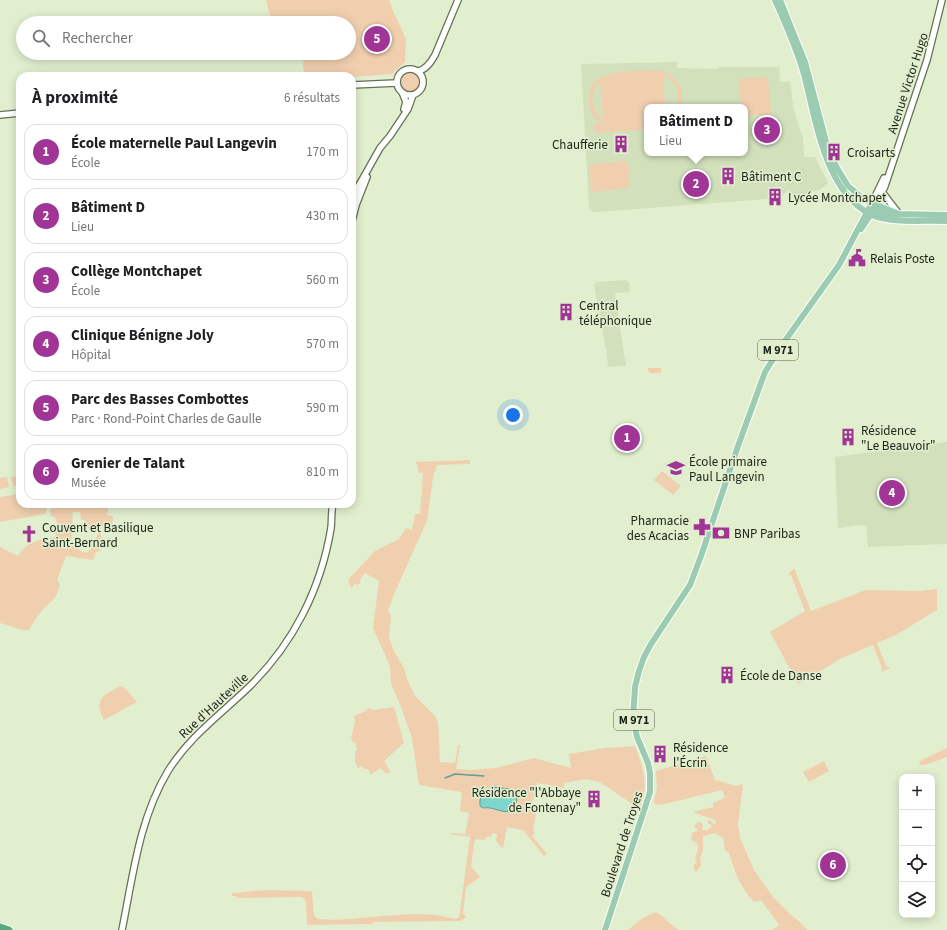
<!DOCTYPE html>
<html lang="fr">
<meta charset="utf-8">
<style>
:root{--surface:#fff;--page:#f6f6f6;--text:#202124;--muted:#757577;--line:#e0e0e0;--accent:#a03595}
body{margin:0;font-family:"Source Sans 3",sans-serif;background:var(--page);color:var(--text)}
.controls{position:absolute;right:12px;bottom:12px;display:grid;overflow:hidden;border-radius:8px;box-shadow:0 2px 10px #0003}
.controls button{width:36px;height:36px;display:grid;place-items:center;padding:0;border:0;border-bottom:1px solid var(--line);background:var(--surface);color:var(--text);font:20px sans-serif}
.you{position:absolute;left:513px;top:415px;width:14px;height:14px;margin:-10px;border:3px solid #fff;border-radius:50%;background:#1a73e8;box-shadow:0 0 0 6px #1a73e833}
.badge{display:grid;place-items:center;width:26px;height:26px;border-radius:50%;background:var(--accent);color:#fff;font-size:13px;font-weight:700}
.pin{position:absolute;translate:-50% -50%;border:2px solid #fff;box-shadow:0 1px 4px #0006}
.popup{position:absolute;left:644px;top:104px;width:104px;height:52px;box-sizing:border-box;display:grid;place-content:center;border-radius:8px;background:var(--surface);filter:drop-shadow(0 1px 3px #0005);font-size:13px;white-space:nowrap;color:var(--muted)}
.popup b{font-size:15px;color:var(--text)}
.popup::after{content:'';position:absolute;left:50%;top:100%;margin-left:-8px;border:8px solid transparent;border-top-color:var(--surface)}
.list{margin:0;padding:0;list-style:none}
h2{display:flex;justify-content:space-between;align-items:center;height:52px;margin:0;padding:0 16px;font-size:17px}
h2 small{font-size:13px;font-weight:400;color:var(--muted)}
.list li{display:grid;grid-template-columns:26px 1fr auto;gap:12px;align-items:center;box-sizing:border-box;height:56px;margin:0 8px 8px;padding:0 8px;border:1px solid var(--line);border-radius:12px}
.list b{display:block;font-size:15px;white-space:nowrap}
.list p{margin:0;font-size:13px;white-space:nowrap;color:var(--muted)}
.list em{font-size:13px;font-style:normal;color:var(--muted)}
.icon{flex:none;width:22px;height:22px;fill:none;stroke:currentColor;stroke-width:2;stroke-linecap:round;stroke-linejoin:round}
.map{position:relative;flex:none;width:947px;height:930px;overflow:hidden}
.search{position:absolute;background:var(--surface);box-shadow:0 2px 10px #0003;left:16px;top:16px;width:340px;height:44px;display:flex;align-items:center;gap:10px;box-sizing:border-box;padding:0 14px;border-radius:22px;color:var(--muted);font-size:15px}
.panel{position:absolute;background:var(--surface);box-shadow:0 2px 10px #0003;left:16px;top:72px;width:340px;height:436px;border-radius:12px}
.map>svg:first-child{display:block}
</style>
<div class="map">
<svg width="947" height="930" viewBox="0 0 947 930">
<rect width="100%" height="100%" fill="#e1efcf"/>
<!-- built -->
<path fill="#d2e1bc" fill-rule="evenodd" d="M677,62V68L719,69V67H779L780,82L790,81L794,111L803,138L804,157H815L828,183L821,189L795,197L789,190L779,198L598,212H592L589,207L581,64ZM647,107H745V153H647Z
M626,280L629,283L630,292L615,293L626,366L608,367L607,355L594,285L597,282Z
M947,442V544L868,547L866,526L862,525L838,528L835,457Z"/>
<!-- green -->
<path fill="#f0cfaf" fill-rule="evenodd" d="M266,0H389L394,14L395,15L406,39L405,62L392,74L352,77L305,76L303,67L304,55L299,53H349V23H272Z
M656,70C674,72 687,89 680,107H676C681,94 676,80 663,75L665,107H647V129L595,133L594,124H603C595,119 589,111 589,101C586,67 633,72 656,70ZM600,83L603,119C591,111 588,92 600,83Z
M398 82a11 11 0 1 1 22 0a11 11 0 1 1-22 0Z
M768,77L771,114L745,116V107H741L738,79Z
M628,161L630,188L591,192L589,164Z
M648,368H661V373H650L648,371Z
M470,460V464L437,465L433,477L427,521L394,594L388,611L391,615L389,638L394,651L404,668L407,679L415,696L435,716L438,722L440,762L455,763L458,745H460L456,769L471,770L496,768L534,758L571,768L569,754L604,748L635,746C643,766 650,788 639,809L609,788L599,782L587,779L564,783V788L537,783L532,804L545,807V810L537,808L533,830L535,833L532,836L547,854L544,856L523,830L507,827L503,849L496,841L497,834L492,833L491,837H486L485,840L475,839L471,866L480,877L466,887L463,913L466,917L461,921L373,922V924L307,925L306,901L302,897L237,898L236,896H232V893L267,890L312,891L314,915L315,917L318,919C364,923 410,906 455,919L456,918H459L470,837L450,834V833L465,834L469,813L460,811L462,792L419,785L412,738L400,704L391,684L390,666L373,628L379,581L365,573L361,578L359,585L355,584L351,588L348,580L375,551L399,539L406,528L412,530L415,514H420L423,473H419L416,462Z
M662,471L681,486L673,495L654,480Z
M20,476V485L13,486L11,477Z
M7,477L9,487L0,489V478Z
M20,489V504H49L45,514L0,522V497L19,494V490Z
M53,504H62L64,506L69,504H105L108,508L107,515L113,516L112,527L104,526L97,523L94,528H86L84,520H81L80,512H73L71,545C75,547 79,550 83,552C92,557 93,536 101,532L100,551L96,552L93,560L66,556L57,580L60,584C58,599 50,601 41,612C36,617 33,624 29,630H23L0,623V547L18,556C26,542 41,539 56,537L55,527L58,526L55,517L51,516L50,512Z
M794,568L811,611L866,590L919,591L937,589V610L896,635L877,643L886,666L891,668L881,672L882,668L873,645L842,658L798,684L770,632L805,611L791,575L788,574Z
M121,686L125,688L137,702L104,720C93,699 103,695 121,686Z
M394,707L404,743L384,761L390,771V773H386L380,768L371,775L368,769H364L362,766L358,768L355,761V752L358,749L356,747V743L352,741L351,739L355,722L354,716L366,711L368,708L373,710Z
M947,748V757L925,765H921L919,763L920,761Z
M706,756L715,780L736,786L743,784L738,824L740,838L754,870L773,897L791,915L801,923L807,930H773L779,925L761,900L754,902L745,891L737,877L729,853L725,850L723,838L715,833L703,836V851L700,858L701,866L696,872L693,866L697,862L695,858C697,853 699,848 697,843L691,840L692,833L698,830L694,826L697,823L700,822L702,823L703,826L702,830H708L712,826L707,822L709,820L716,825L715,820L693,812L713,807V803L731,795L725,797L722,790L661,805L655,804L654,801L657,788L656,771Z
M824,761L829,771L809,782L803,772Z
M657,912L678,930H629C637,921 645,916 657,912Z"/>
<!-- water -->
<path fill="#7dd5cd" stroke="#609f96" d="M493,787L510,789L516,792L517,800L512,811C502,814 493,806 483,808L480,806V800L484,792L488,791Z"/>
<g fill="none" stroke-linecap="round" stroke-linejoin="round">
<!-- stream -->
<path stroke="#609f96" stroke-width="1.5" d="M445,778L455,774L484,776"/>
<!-- secondary casing -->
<g stroke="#657155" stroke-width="8">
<path id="secondary" d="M397 82a13 13 0 1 1 26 0a13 13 0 1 1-26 0Z
M418,71C426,70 431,62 435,55L458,0
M352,85L396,83
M402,92L406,102L404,109
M0,115L20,113
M882,192L899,214
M352,202L358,187L380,148L390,136L408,109L413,95
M872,203L884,178
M876,205L885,186L927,60L942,0
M352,221L356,205L367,177
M122,930C133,876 139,819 168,771C190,736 220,715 249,687C293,644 321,589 331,528C332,520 331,512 333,504"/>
</g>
<!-- primary casing -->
<g stroke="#fff" stroke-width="8">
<path id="primary" d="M775,0C785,23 796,47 803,71C816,117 824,198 877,217C895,223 928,220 947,221
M780,0L805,62L828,149L837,168L848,186L865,200L899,214L947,215
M871,210L897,215
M861,229L871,214L876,205
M605,930L650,792V773L648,763L637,737L633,718L635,687L639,671L644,657L651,644L690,585L701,556L738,446L765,372L782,345L839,265L872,203"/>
</g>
<!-- highway casing -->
<g stroke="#fff" stroke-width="9">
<path id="highway" d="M0,927L9,930"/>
</g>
<!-- secondary -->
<use href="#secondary" stroke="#fff" stroke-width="5.5"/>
<!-- primary -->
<use href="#primary" stroke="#9bcbb0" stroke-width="6"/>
<!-- highway -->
<use href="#highway" stroke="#58a97b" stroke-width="7"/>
</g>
<!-- icons -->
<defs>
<g id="building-bare" transform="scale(1.38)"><path d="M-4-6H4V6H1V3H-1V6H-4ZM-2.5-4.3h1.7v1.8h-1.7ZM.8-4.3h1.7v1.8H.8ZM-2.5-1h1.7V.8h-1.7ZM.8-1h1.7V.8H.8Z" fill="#a03595" stroke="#e1efcf" stroke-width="2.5" paint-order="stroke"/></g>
<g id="civic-bare" transform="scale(1.38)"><path d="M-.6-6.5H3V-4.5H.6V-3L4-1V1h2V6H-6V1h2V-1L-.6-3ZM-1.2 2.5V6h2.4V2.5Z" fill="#a03595" stroke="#e1efcf" stroke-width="2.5" paint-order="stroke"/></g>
<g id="school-bare" transform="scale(1.38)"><path d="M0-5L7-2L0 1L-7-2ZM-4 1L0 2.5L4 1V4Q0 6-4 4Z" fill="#a03595" stroke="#e1efcf" stroke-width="2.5" paint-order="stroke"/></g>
<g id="pharmacy-bare" transform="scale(1.38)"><path d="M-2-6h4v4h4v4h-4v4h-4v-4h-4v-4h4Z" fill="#a03595" stroke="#e1efcf" stroke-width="2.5" paint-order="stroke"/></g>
<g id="bank-bare" transform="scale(1.38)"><path d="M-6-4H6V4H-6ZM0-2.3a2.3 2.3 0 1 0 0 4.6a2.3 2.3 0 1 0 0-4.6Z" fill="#a03595" stroke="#e1efcf" stroke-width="2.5" paint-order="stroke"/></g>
<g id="church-bare" transform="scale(1.38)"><path d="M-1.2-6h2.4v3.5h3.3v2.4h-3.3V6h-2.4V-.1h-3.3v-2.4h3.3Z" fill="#a03595" stroke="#e1efcf" stroke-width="2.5" paint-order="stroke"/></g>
</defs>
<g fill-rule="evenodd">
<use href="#building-bare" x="621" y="144"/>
<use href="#building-bare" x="834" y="152"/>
<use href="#building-bare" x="728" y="176"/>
<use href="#building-bare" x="775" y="197"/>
<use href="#civic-bare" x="857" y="258"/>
<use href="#building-bare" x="566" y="312"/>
<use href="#building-bare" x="848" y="437"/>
<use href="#school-bare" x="676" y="468"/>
<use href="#pharmacy-bare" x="702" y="527"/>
<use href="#bank-bare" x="721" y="533"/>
<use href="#church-bare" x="29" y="534"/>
<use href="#building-bare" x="727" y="675"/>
<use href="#building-bare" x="660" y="754"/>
<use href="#building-bare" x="594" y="799"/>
</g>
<g text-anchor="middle" stroke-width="3" stroke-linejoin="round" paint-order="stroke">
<!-- shield labels -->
<g fill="#e1efcf" stroke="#58604e" stroke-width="1">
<rect x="758" y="340" width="40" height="20" rx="3"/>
<rect x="614" y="710" width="40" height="20" rx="3"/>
</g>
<g font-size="12" font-weight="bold" fill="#1e2217">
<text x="778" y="354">M 971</text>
<text x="634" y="724">M 971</text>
</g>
<!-- street labels -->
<g font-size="13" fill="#1e2217" stroke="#e1efcf">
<text transform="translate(907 83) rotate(-72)" y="5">Avenue Victor Hugo</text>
<text transform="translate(213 705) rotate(-43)" y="5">Rue d'Hauteville</text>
<text transform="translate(621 844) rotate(-72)" y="5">Boulevard de Troyes</text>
</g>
<!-- poi labels -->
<g font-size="13" fill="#1e2217" stroke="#e1efcf" text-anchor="start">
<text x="608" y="149" text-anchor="end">Chaufferie</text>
<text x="847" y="157">Croisarts</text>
<text x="741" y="181">Bâtiment C</text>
<text x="788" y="202">Lycée Montchapet</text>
<text x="870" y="263">Relais Poste</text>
<text x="579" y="310">Central<tspan x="579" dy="15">téléphonique</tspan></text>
<text x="861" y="435">Résidence<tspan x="861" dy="15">"Le Beauvoir"</tspan></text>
<text x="689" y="466">École primaire<tspan x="689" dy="15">Paul Langevin</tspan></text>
<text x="689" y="525" text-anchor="end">Pharmacie<tspan x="689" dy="15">des Acacias</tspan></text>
<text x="42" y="532">Couvent et Basilique<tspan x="42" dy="15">Saint-Bernard</tspan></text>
<text x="734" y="538">BNP Paribas</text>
<text x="740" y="680">École de Danse</text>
<text x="673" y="752">Résidence<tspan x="673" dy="15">l'Écrin</tspan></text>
<text x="581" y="797" text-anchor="end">Résidence "l'Abbaye<tspan x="581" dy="15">de Fontenay"</tspan></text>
</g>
</g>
</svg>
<div class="controls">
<button>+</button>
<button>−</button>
<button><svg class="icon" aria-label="locate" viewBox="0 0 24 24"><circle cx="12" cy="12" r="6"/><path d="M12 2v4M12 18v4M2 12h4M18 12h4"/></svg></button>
<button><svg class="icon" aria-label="layers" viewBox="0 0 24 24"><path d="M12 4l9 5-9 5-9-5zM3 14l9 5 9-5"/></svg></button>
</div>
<div class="you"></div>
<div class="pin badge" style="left:627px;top:438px">1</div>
<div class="pin badge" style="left:696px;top:184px">2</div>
<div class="popup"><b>Bâtiment D</b>Lieu</div>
<div class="pin badge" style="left:767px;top:130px">3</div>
<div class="pin badge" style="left:892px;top:493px">4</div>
<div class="pin badge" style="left:377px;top:39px">5</div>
<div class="pin badge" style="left:833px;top:865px">6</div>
<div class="search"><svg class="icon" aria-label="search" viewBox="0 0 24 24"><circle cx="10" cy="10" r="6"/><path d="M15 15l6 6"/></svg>Rechercher</div>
<section class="panel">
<h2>À proximité<small>6 résultats</small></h2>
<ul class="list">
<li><span class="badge">1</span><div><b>École maternelle Paul Langevin</b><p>École</p></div><em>170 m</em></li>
<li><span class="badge">2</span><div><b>Bâtiment D</b><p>Lieu</p></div><em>430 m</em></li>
<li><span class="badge">3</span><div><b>Collège Montchapet</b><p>École</p></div><em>560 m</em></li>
<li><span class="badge">4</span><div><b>Clinique Bénigne Joly</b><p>Hôpital</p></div><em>570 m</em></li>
<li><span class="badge">5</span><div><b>Parc des Basses Combottes</b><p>Parc · Rond-Point Charles de Gaulle</p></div><em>590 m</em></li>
<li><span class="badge">6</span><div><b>Grenier de Talant</b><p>Musée</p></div><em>810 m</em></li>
</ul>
</section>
</div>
